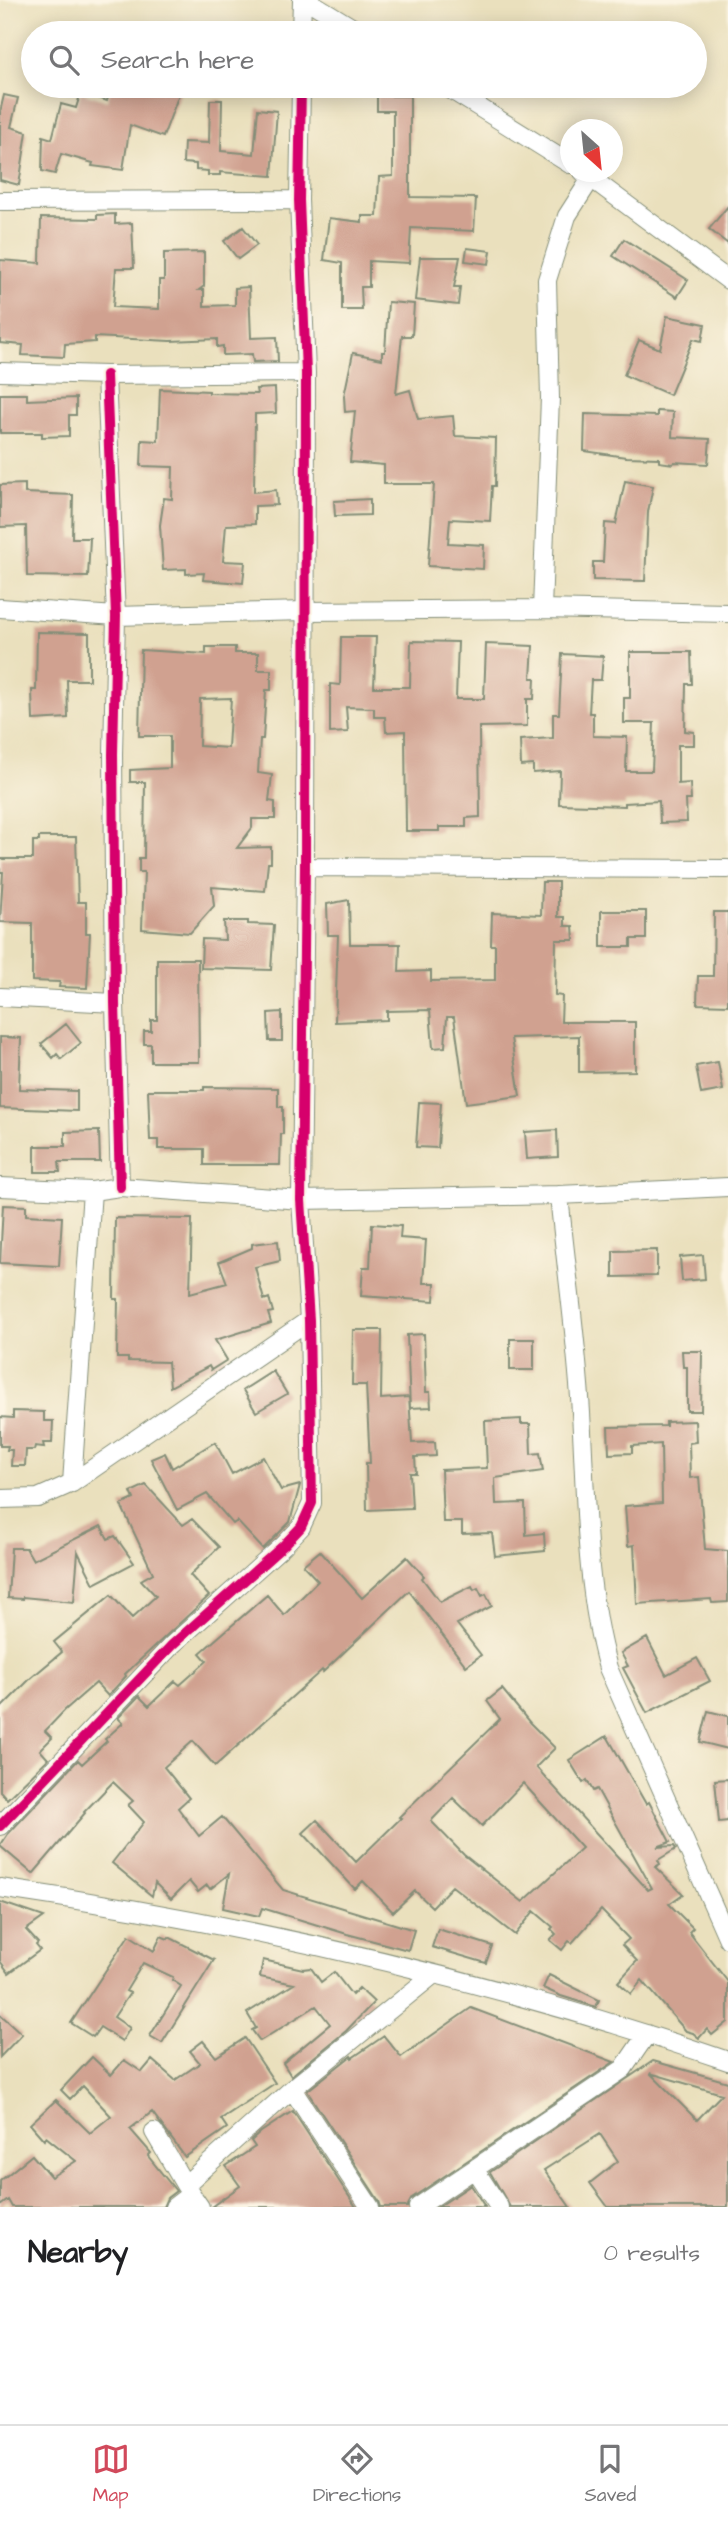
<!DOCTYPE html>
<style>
:root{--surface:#fff;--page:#f6f6f6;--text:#202124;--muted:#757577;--line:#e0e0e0;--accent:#d1495b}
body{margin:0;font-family:"Architects Daughter",sans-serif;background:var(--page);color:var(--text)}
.compass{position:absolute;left:560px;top:119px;width:63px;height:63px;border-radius:50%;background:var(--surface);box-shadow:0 4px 18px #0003;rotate:153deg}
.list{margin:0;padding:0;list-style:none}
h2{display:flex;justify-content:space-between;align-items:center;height:91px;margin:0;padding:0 28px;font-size:30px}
h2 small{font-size:23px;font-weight:400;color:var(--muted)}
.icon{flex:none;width:38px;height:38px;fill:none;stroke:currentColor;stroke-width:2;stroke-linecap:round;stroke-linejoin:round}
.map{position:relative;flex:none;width:728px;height:2207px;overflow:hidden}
.search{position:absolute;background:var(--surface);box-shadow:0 4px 18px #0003;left:21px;right:21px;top:21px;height:77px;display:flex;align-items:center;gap:18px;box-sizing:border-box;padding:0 24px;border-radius:38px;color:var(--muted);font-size:26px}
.sheet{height:217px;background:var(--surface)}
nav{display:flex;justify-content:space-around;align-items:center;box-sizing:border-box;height:98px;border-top:2px solid var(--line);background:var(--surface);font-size:19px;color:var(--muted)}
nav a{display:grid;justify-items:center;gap:4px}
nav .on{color:var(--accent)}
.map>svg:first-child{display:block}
</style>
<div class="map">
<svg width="728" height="2207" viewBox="0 0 728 2207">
<rect width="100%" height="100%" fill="#fcf5e5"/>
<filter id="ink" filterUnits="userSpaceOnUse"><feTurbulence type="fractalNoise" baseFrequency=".0143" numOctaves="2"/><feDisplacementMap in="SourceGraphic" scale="14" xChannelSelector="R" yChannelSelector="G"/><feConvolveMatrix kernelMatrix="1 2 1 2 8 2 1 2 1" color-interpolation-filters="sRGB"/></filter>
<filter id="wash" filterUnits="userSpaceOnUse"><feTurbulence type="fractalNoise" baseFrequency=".00686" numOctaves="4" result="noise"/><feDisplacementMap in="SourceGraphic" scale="28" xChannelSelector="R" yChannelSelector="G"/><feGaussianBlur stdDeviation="1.57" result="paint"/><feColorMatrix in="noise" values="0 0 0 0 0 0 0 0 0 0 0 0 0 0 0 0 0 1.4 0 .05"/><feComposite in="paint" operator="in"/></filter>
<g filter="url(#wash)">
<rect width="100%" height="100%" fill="#eae0bd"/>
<g id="blocks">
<!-- building -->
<path fill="#d0a190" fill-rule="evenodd" d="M112,86H182L163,137L130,125L123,170L92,166L93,163L61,154L55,174L42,171L43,136L52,139L61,104L76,108L81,92L107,101Z
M377,86L391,88L392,96H410V197L476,198L474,231L411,228L409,263L369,261V287H361L362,310H342V263L324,260L329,218L362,222V216H377L379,177L393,176V111H377Z
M4,95L18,98L11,127L27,132L19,185L0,180V112Z
M210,100H222L221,151L254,154L258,109L277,111L272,176L220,172V175H208V171L196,170V164L183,163L184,142L209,143Z
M728,206V244L709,229Z
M115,214V224L132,223L134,268H116L113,307L159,309V280H164V253L204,252V286L199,290H204V306L235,305V288L249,287L251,338L277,337L278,361L253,362L252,354L223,355V346L217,347V339L170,341L95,337V342L65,344L64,357L22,355L23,345L0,343V260L40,263L41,218L97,219V215Z
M243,227L257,245L238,259L224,241Z
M624,239L688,280L677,297L613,256Z
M467,248L491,251L489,264L465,261Z
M420,257H460L454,287H460L458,305L415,300Z
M388,302L414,304L412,336H402L396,394L410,390L418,419L453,416L455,436L496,438L495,486H492L490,521L450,519L448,543L484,545L483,569L428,566L434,484H384V465L350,462L355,411L345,412L344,396L353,353L382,359V352H385Z
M667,316L705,324L702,341L693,339L670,395L624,375L639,340L660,349Z
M275,388L276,413L255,414L254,492L276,490L277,505L255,506V524L226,525L223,561L245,562L243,583L203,580L204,573L186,574V569L163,570L160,525L164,498L172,499L173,467L141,466L142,440L158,441L160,389L209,391V393L257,394L256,389Z
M0,394H27V400L76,398V415H69V436L42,437V433H0Z
M657,411L673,412L672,437L710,439L708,464L674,462L673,464L659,462V458L626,457L584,451L585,414L657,416Z
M625,481L653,486L648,512L645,581L593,580V562H603L605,523L616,524Z
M25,484V493L73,495L72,538H90L88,577L27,576L26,526L0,527V485Z
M370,499V515L335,516L334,501Z
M37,632L89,633V680H67L68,718L33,720L32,690H36Z
M341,637H376L374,687H410L411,641L458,642L456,699H484L486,644L533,646L531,678H535L534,699H527V726L479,727L480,817L466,818V827H439V831H406L405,731L386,732L385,717H374V708L346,707L348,732L330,733V684L340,685Z
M206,647H235V653H258V670H271V690H266L263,739H260L258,773L272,775L269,801L275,802V819H252V828L237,848L271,847V863H268L265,891L212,887L214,906L190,933L142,929L144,872H139V858H144L145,782H130V770L170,768V736H139L141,650L206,654ZM231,698L228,748L199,746L200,699Z
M630,652H691L692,684H686L685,731L694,732V745H678V784L690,783L691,800H686L687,822L660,823L659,801L625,803V806L559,804L560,771L533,773V765L521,766L520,740L553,738V714H559L562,654L603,656L601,680H591L589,713H593V736L627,737L626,771H652L654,723H624V698H630Z
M39,837H76L78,902H86V933H90L87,988L59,987L60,982L32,981V923L0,922L3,872H0V859H33V841H39Z
M542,882H558V917H565V926H573L574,940H556L555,995L562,996L561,1022H635V1071L579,1072V1036L511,1038L520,1096L466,1103L454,1017H447L445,1047L433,1048L430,1010L387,1011V1020L335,1022L338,935H328L327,904L349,900L350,944H400L399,972L431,971V981L495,980V945H491L492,913L541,915Z
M601,911H646V939H631V947H601Z
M714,912H728V1005L697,1004L698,976H713Z
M224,921H248V924L274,925L271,970L201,968L202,939L225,940Z
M157,959H198L199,1062H151V1044H144V1031H151V1020H157Z
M282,1012V1041H269L268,1013Z
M66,1024L81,1043L61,1059L57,1054L53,1058L41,1044Z
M0,1037L21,1038L19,1089L77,1091V1111L0,1108Z
M718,1062L723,1090L701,1094L696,1066Z
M204,1087L278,1088V1107H283V1134H281L280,1165H204V1149H158V1140H150L148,1090H204Z
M419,1102L441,1103L438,1148L416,1147Z
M557,1130L558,1157L527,1159L525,1132Z
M99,1131L100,1162H59L60,1172H35V1146H65V1132Z
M3,1205L26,1206V1215L62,1217L59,1266L0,1263Z
M115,1218L192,1219L190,1293L227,1283L219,1262L252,1248V1244L278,1241L280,1261L255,1267L264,1300L269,1298L273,1312L268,1313L271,1323L215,1340L227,1360L211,1370L209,1366L170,1387L168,1362L128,1361V1358H117L118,1299H114Z
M372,1224L401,1226L400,1238L426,1240L423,1283H435L434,1301L361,1296L363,1267H370Z
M657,1250V1276L613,1277V1251Z
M703,1255L705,1279L682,1281L680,1257Z
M353,1330H382L381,1399L409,1397L412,1443L435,1442L436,1456L415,1457L416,1473H410L412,1508L367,1510L366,1463H370L366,1385H352Z
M424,1334L426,1392H430L431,1407L410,1408L407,1335Z
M510,1339H534V1370H510Z
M682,1351H702L701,1411H687V1367H683Z
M273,1371L287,1394L256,1412L243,1390Z
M13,1411L44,1412V1421H53L52,1443H43L44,1447L35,1446L34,1450H26L25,1466H11L12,1450H7L8,1446H0V1417L13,1418Z
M521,1419V1424H530L531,1454L540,1453L543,1471L495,1478L496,1504L525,1503L526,1535L544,1533L545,1551L495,1556L492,1533L462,1534V1522H443L441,1470L487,1468L485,1421Z
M695,1421L696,1442L689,1443L690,1478L699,1477L705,1549L728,1551V1602L712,1603L711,1599L637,1604L634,1545L628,1546L625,1506L662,1503L661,1444L632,1446V1453L609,1454L608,1427L666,1426V1422Z
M215,1442L232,1474L263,1457L281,1490L300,1485L290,1522L263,1549L237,1521L233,1524L207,1494L177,1510L151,1459L165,1453L172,1468Z
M146,1485L183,1525L192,1519L219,1547L190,1575L209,1596L125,1674L126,1676L108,1696L96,1683L65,1710L45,1731L52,1738L40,1750L48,1759L7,1799L0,1791V1709L31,1678L62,1652L54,1642L111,1595L132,1618L156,1596L141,1580L153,1573L121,1505L134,1499L131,1492Z
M101,1526L108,1539L115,1536L134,1563L94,1584L78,1552L74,1602L23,1597V1599L8,1598L11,1548H26L33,1560Z
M320,1551L362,1598L407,1557L424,1576L422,1578L440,1602L472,1586L474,1590L478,1588L482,1596L486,1594L492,1606L457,1624L481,1655L466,1666L409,1591L323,1672L322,1670L215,1766L193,1741L164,1767L189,1798L178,1808L199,1836L222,1817L283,1890L414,1930L408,1950L347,1934L262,1908L259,1916L223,1908L229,1874L210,1889L207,1885L198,1892L189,1881L171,1899L155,1883L152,1896L112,1863L144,1822L128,1805L133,1801L113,1782L84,1812L85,1813L33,1874L0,1846L8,1834L78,1760L82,1764L107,1741L105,1739L123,1723L118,1718L139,1696L149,1706L175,1681L180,1685L207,1661L200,1653L267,1595L284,1615L318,1581L303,1565Z
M647,1638L666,1675L697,1658L710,1681L647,1713L623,1668L628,1666L621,1653Z
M502,1689L530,1723L555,1748L536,1767L648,1890L652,1888L597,1789L593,1791L587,1780L583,1783L569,1760L607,1736L646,1804L649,1802L670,1842L657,1847L674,1846L676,1849L658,1860L660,1864L655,1867L683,1894L669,1904L693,1928L689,1932L728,1982V2022L712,2035L707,2029L699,2038L693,2033L686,2031L642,1980L631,1994L618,1982L637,1961L622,1945L629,1939L601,1910L572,1943L569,1941L562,1950L550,1940L556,1934L551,1929L553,1927L534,1911L515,1935L452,1886L432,1907L415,1891L393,1912L363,1881L355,1889L303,1833L317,1820L356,1862L401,1818L399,1817L500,1719L487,1701ZM523,1783L582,1848L523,1902L464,1855L431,1821L453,1798L482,1826Z
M708,1711L728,1716V1749L700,1742Z
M728,1779V1821L719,1822L715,1780Z
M0,1902L44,1917L26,1930L38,1943L36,1945L40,1950L9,1973L0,1961Z
M438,1929L492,1946L486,1963L432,1947Z
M129,1935L154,1951L161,1936L168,1939L169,1937L214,1960L162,2043L150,2036L181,1986L172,1980L173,1977L143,1963L126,1991L130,1993L114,2017L130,2028L122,2041L100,2027L93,2037L71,2023Z
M263,1960L303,1969L311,1968L321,1982L334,1972L352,1995L359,1988L374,2002L346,2031L291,2076L283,2063L330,2024L316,2006L260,2041L252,2030L256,2028L247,2013L294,1984L260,1977Z
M549,1975L599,2000L596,2007L561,1996L543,1988Z
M471,2008L614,2062L412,2198L407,2207H381L379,2201L307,2091L351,2056L352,2058L384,2036L401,2057Z
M0,2014L22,2034L0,2057Z
M245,2038L275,2083L221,2119L227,2128L185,2157L152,2112L130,2129L151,2153L148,2156L176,2191L167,2198L163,2207H12L8,2200L0,2206V2181L32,2155L51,2177L76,2161L46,2137L44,2140L30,2124L56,2100L90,2133L111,2116L83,2086L70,2099L61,2090L92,2057L111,2075L124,2060L142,2072L152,2060L175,2080L200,2063L190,2051L203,2041L216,2057Z
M653,2061L728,2082V2207H608L590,2183L618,2161L600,2134L544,2170L570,2207H510L490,2172ZM650,2073L722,2094L697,2120Z
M293,2111L356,2207H211L240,2186L226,2166L255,2147L251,2141L261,2132Z
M471,2185L485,2207H438Z"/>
</g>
</g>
<g filter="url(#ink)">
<use href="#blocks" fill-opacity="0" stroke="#848e78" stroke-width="2"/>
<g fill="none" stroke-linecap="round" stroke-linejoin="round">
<!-- minor casing -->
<g stroke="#848e78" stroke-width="20">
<path id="minor" d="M307,0L361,33
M301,33L302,0
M445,86L570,164
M583,172L728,280
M0,201L299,200
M0,372L106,375L306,373
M106,375L116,616L113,754L115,1003L120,1187
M0,608L116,616L305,611L542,609L728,613
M542,609L550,398L547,280L567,216L592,177
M305,867L728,869
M0,997L115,1003
M0,1187L92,1191L120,1187L301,1200L559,1195L728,1187
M559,1195C566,1268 577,1341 581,1413C586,1497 585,1587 608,1668L728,1939
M72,1483L92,1191
M0,1499L38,1498L72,1483L309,1320
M0,1826L172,1645L284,1545L301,1527L312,1503L309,1320L301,1200L305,867L306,373L299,200L301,86
M0,1888C247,1924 492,1980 728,2061
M292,2089L370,2207
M154,2132L185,2185
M475,2170L499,2207
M174,2207L191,2194
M200,2207L185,2185L292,2089L434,1974
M418,2207L623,2069L647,2034"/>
</g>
<!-- minor -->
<use href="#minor" stroke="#fff" stroke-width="18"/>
<!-- cycleway casing -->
<g stroke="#fcf5e5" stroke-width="15">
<path id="cycleway" d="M106,375L116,616L113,754L115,1003L120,1187
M0,1826L172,1645L284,1545L301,1527L312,1503L309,1320L301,1200L305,867L306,373L299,200L301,86"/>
</g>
<!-- cycleway -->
<use href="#cycleway" stroke="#d6006c" stroke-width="10"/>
</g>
</g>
</svg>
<svg class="compass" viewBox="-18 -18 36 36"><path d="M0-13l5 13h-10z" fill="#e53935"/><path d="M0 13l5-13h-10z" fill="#757577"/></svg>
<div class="search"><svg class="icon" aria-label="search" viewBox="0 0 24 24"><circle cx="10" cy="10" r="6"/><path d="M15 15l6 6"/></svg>Search here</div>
</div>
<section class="sheet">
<h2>Nearby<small>0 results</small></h2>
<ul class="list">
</ul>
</section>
<nav>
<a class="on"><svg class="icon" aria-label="map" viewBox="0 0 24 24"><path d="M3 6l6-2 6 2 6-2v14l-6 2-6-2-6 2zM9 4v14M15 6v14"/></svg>Map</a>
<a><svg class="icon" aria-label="directions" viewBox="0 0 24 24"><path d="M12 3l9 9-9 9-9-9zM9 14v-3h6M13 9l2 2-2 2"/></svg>Directions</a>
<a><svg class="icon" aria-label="saved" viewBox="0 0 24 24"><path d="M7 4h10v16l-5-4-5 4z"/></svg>Saved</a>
</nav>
